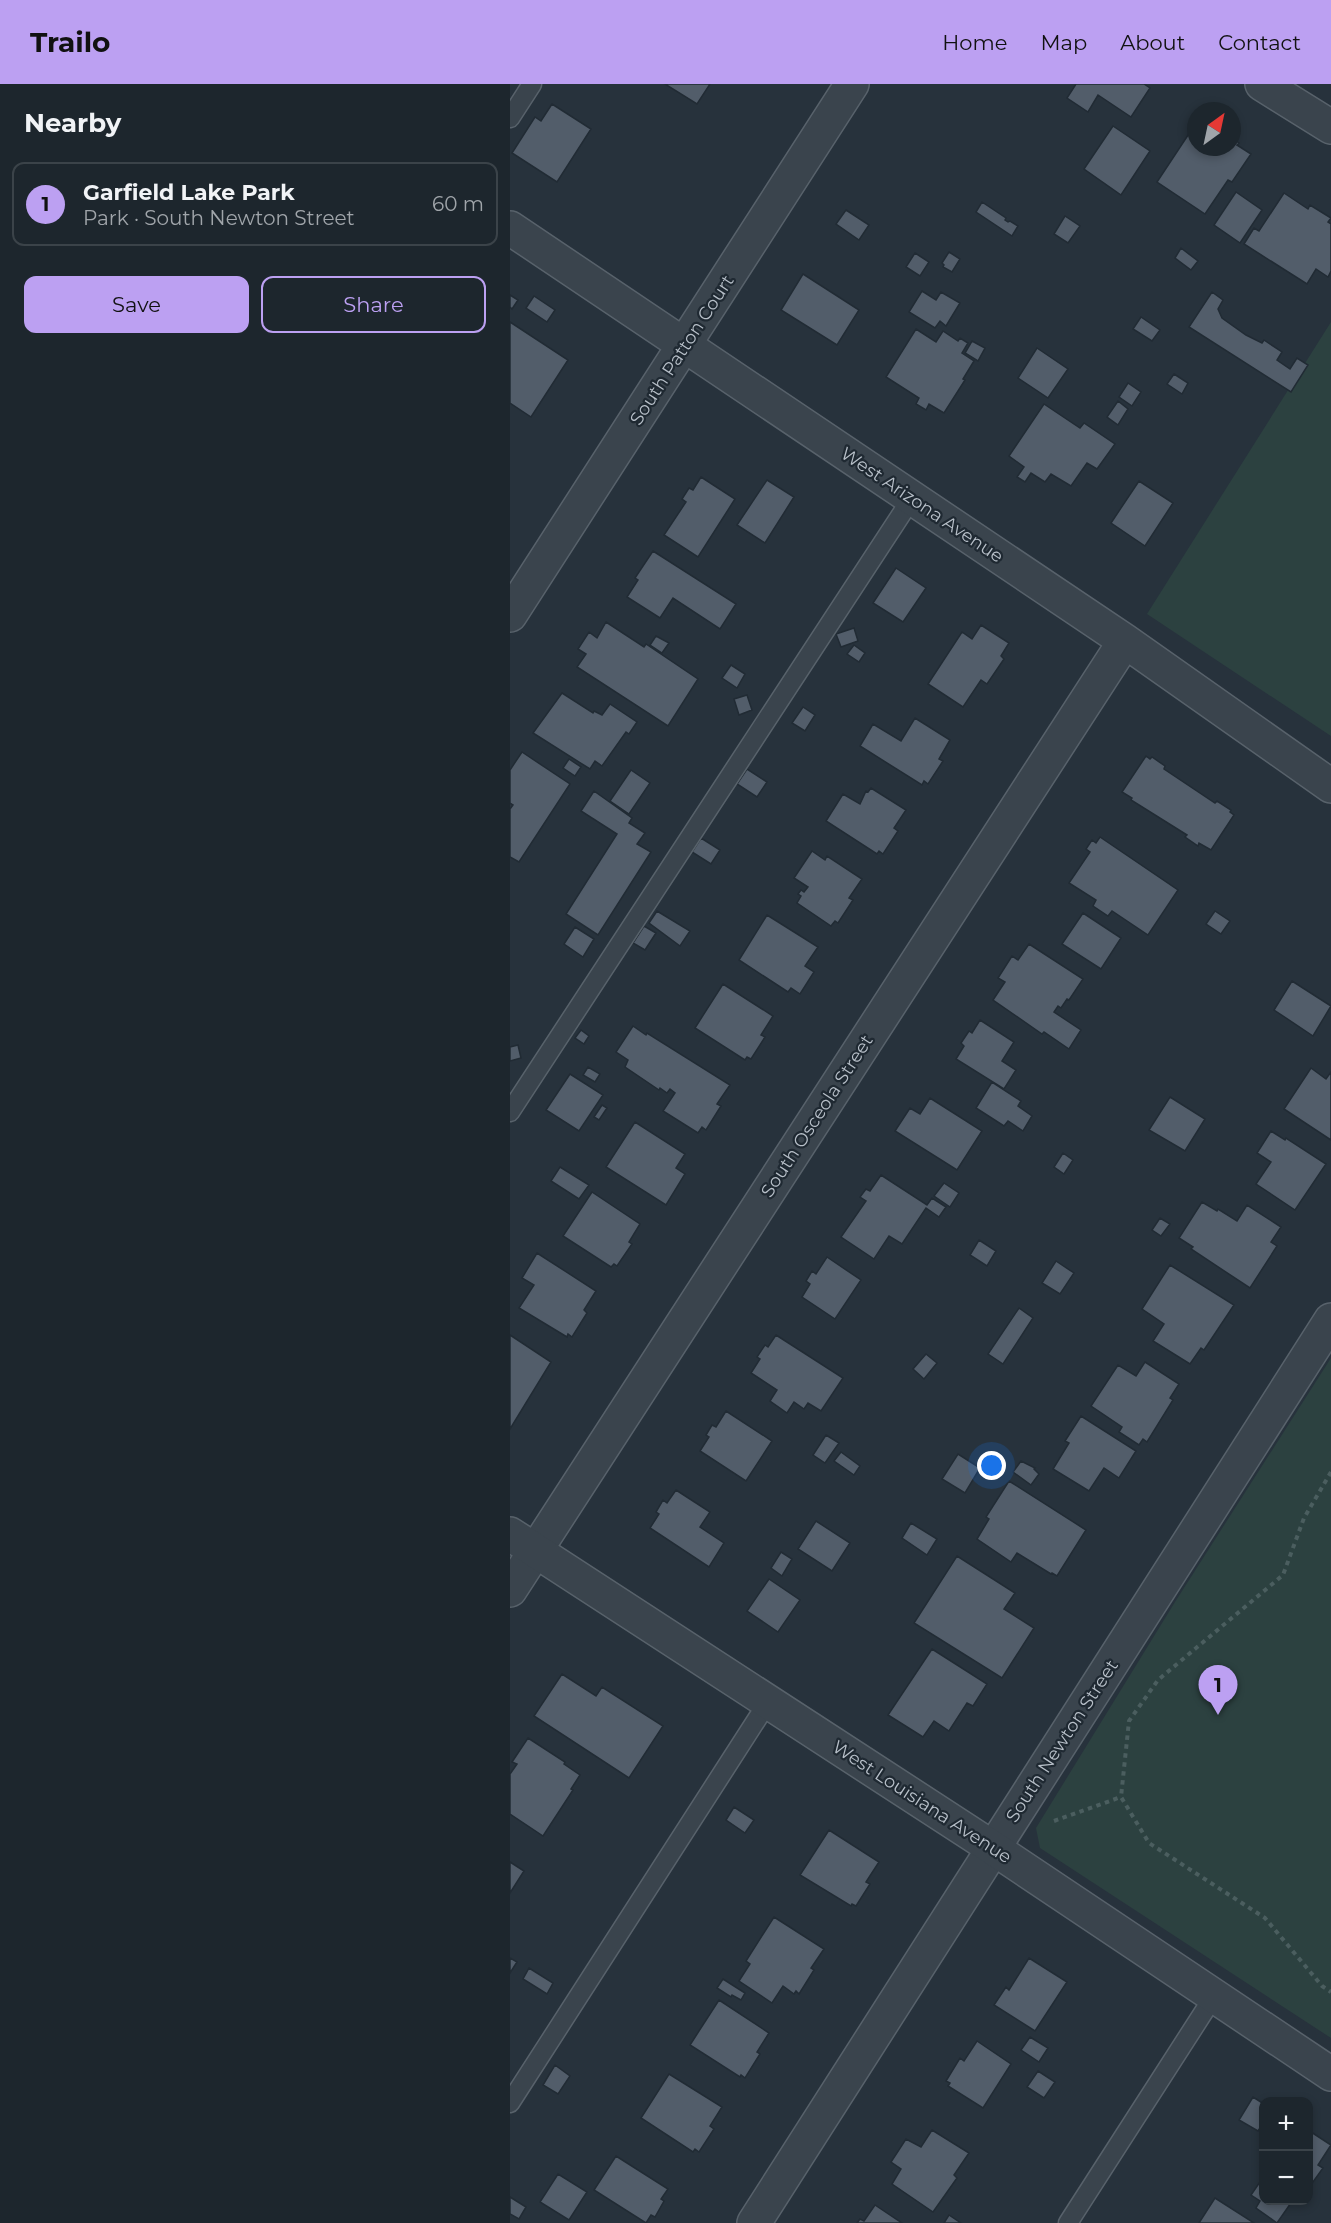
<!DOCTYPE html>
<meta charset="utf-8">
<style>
:root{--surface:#1d262d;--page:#2a3239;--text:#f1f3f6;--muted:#a0a5aa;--line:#3b4349;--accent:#bca0f2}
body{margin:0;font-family:Montserrat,sans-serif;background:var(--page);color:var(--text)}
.controls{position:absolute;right:18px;bottom:18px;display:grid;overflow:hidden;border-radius:12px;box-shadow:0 3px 9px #0003}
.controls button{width:54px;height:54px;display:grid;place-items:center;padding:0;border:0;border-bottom:2px solid var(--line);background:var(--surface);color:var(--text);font:30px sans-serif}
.compass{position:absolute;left:677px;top:18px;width:54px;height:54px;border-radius:50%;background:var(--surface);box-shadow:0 3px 9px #0003;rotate:33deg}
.you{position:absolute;left:482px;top:1382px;width:21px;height:21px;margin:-15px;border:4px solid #fff;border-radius:50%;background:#1a73e8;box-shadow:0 0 0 9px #1a73e833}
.badge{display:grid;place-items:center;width:39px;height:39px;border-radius:50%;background:var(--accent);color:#111;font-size:20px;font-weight:700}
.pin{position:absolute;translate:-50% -50px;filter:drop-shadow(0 2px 3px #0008)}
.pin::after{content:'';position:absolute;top:32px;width:21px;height:18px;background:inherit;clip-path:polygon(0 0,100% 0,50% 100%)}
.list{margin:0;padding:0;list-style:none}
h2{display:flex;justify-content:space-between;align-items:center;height:78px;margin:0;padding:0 24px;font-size:26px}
h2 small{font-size:20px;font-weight:400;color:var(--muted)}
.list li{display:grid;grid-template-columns:39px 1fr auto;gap:18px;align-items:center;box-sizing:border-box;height:84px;margin:0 12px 12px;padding:0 12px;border:2px solid var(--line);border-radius:12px}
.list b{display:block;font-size:22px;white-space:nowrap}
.list p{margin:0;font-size:20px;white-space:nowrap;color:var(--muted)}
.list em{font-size:20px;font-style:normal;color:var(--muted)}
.actions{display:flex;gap:12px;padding:18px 24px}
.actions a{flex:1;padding:14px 0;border:2px solid var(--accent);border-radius:12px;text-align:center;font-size:21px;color:var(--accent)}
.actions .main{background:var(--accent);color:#111}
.map{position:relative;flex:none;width:821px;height:2139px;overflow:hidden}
header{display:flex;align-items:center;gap:36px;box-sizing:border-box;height:84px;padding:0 30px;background:var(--accent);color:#111}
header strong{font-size:28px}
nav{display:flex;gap:33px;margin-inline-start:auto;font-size:21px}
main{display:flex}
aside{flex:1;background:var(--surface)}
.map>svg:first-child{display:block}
</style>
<header>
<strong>Trailo</strong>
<nav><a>Home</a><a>Map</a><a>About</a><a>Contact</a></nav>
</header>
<main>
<aside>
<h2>Nearby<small></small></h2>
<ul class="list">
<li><span class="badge">1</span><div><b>Garfield Lake Park</b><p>Park · South Newton Street</p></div><em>60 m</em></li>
</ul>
<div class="actions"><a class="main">Save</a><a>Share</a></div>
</aside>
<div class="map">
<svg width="821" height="2139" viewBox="0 0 821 2139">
<rect width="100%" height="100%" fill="#27323c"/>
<!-- green -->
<path fill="#2c4140" d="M821,238V652L637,530Z
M821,1274V1954L530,1764L526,1744L665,1518Z"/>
<!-- building -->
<path fill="#525d6a" stroke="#212b34" stroke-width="1.5" d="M155,0H200L187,20Z
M566,0H634L640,4L621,33L588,11L578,28L557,14Z
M42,20L81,45L47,98L2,69L25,33L31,37Z
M686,39V63H722V54L729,59L727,61L741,70L722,98L718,96L695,130L647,98Z
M603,42L640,67L611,111L574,85Z
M726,108L752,126L730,159L704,141Z
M774,109L798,125L800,121L821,134L818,138L821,140V187L818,193L806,185L797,200L734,160L744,144L749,147Z
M472,118L496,134L495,136L498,138L500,137L508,142L502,152L466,128Z
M336,126L359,141L349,156L326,140Z
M555,132L570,142L558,159L544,150Z
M671,164L688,177L681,186L665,174Z
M439,168L450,175L442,188L433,183L434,181L432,179Z
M405,169L419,178L410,192L396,183Z
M293,190L349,226L327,261L271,226Z
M412,207L426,216L431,208L450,219L436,242L430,237L425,244L399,228Z
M702,208L713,216L708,225L712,234L736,251L752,259L754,256L772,268L767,276L780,285L787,274L798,281L781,308L679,243Z
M0,211L8,216L2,225L0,223Z
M24,212L45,226L37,238L16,224Z
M631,233L650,246L642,257L623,245Z
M0,238L58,276L21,333L0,319Z
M406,245L426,258L433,247L448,257L450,254L458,259L452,269L464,277L453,295L455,296L434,329L419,320L416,326L406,320L409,314L376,293Z
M462,257L475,264L468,277L455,269Z
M527,264L558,285L538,314L508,294Z
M664,290L678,299L672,310L657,300Z
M618,299L631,308L622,322L609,313Z
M608,317L618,325L608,341L597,333Z
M534,320L570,344L574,339L605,360L587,385L577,379L561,402L541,390L535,398L521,389L515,398L507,393L514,383L499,372Z
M191,393L225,415L188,473L154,451L176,418L172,415L179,404L183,406Z
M257,396L284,413L255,459L227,441Z
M629,397L663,419L635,462L601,439Z
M143,467L226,520L210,545L163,514L150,534L117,513L128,496L125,494Z
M386,484L416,504L393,538L363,519Z
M96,538L134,563L136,560L188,595L158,642L67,583L76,570L68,565L79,548L87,554Z
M471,541L499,559L491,572L494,575L477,600L471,596L453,623L418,600L452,548L462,555Z
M344,544L348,557L331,563L326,550Z
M146,552L159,559L152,569L140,561Z
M344,561L355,569L349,578L337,570Z
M221,581L235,590L227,604L212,594Z
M52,609L83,629L84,627L92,631L100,620L127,638L119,650L116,648L92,682L85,677L80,685L23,649Z
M237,611L242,626L229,631L224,615Z
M293,623L305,631L295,647L282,639Z
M405,634L440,656L429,675L433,677L418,700L414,697L412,701L350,662L363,640L391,657Z
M12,668L60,700L9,778L0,773V725L3,721L0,719V686Z
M636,672L640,675L642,673L655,682L654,685L705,719L707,717L721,726L720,728L724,731L701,766L689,759L688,762L675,753L677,751L621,716L622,714L612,708Z
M59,675L71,683L65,692L53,684Z
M237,685L257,698L247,713L227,700Z
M121,686L140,699L119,730L100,717Z
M361,704L396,726L384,744L388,747L373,770L369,767L367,770L316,737L333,710L350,720L356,707L358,708Z
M84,707L122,734L119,739L135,749L127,760L141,768L88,851L56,830L107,750L71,727Z
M590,753L668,806L638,851L602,827L598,832L583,822L586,816L559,799L580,768L576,765L582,756L586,759Z
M191,754L210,766L201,780L182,768Z
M302,767L315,776L317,772L352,795L339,814L343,816L328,839L325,837L321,842L287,819L291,812L288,810L291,806L294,808L298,803L284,794Z
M147,827L180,847L170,862L139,839Z
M705,827L720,837L711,850L696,840Z
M573,829L611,854L591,885L552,860Z
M257,831L308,863L295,882L304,888L290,910L281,904L278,908L229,876Z
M134,842L146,849L135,866L123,859Z
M65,843L84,855L73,873L54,860Z
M519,860L573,895L559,916L557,915L551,924L548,922L544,928L571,946L559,965L534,948L532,950L483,916L495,898L488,894L502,872L508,876Z
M782,897L821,922L803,952L764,926Z
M213,900L263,932L251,951L255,953L241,975L237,973L235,976L185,944Z
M470,936L504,958L492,977L506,986L494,1005L446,975L454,962L451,959L459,947L462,949Z
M123,942L136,951L137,949L220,1001L207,1020L211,1022L196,1046L192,1043L188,1049L153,1027L165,1009L160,1005L157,1009L150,1004L149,1006L115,983L118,976L106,968Z
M71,946L79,952L74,960L65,954Z
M8,961L11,974L0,977V963Z
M78,983L90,990L85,998L73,991Z
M801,984L816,995L821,988V1056L774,1025Z
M60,990L93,1011L69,1047L36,1026Z
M482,998L511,1017L508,1022L522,1032L513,1047L498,1037L494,1042L466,1024Z
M660,1013L695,1035L675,1067L639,1046Z
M420,1014L472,1047L447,1086L385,1047L400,1024L410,1030Z
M92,1021L97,1024L89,1036L84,1033Z
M125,1038L175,1070L166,1084L175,1090L156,1121L96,1083Z
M761,1047L775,1056L776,1054L816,1080L785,1126L746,1100L761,1078L747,1069Z
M553,1069L563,1076L554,1090L544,1083Z
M50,1083L79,1101L69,1115L41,1097Z
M371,1091L417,1121L422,1114L436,1123L429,1133L416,1124L392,1160L379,1152L364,1175L331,1153L356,1117L350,1113L356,1105L360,1107Z
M434,1099L449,1109L440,1123L424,1112Z
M82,1108L130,1140L119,1158L122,1160L107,1182L104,1180L101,1183L53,1152Z
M692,1118L707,1127L708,1125L727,1137L737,1121L771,1143L761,1158L767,1162L740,1204L681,1165L683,1163L669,1154Z
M650,1134L660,1140L651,1152L642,1146Z
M469,1156L486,1167L477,1182L460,1171Z
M27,1169L86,1207L74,1226L77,1229L62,1253L58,1250L57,1253L9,1224L24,1201L12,1194Z
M317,1173L351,1196L325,1235L292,1213L300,1200L296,1197L302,1187L306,1190Z
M546,1177L564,1189L550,1210L532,1199Z
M660,1181L724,1221L694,1266L691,1264L680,1280L643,1257L654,1240L632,1225Z
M509,1224L523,1234L493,1280L478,1270Z
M0,1251L41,1278L0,1345Z
M266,1251L333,1294L311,1327L298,1319L294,1325L284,1318L277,1329L260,1317L267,1306L241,1289L250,1275L247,1273L255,1261L258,1263Z
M416,1270L427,1279L414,1295L403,1285Z
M635,1278L669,1300L660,1314L663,1316L637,1358L633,1355L629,1361L609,1348L612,1343L581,1322L608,1281L626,1292Z
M216,1327L262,1357L236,1397L190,1367L199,1353L196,1351L202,1341L206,1343Z
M571,1332L626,1367L609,1394L594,1384L579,1407L543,1385L559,1359L555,1357Z
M316,1351L329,1359L315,1379L303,1371Z
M331,1368L350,1382L344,1391L324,1377Z
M448,1370L470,1384L455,1409L432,1395Z
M511,1377L525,1384L524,1385L529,1390L521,1401L503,1388Z
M499,1397L576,1446L547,1492L542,1489L541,1490L507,1469L501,1478L467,1455L479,1435L476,1433Z
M166,1406L200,1428L190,1443L214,1459L199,1483L140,1444L149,1430L146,1428L153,1416L157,1419Z
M306,1437L340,1459L322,1487L288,1465Z
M401,1439L427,1455L417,1471L392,1454Z
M271,1468L282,1475L272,1492L261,1484Z
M447,1472L505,1509L494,1525L524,1544L492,1594L404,1539Z
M259,1495L290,1516L268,1548L237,1527Z
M422,1565L477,1600L463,1622L457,1619L439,1647L424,1637L413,1653L378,1631Z
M52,1590L86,1612L92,1603L153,1642L119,1694L24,1632Z
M18,1654L55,1678L54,1680L70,1691L61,1705L63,1706L33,1752L0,1730V1690L7,1680L2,1678Z
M224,1723L244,1736L235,1749L216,1736Z
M319,1746L369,1778L356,1798L360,1800L346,1822L342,1820L341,1822L290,1791Z
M0,1778L14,1787L0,1809Z
M264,1833L314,1865L301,1884L304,1886L289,1910L286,1907L284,1910L273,1902L262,1919L229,1897L240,1880L236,1877Z
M0,1874L7,1878L0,1889Z
M519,1874L557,1898L525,1947L484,1921L496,1903L499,1906Z
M19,1884L43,1899L37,1910L13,1895Z
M213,1895L235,1909L231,1916L222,1911L221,1913L207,1904Z
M209,1916L259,1949L247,1968L250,1970L235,1994L231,1991L230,1993L180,1961Z
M520,1953L538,1964L529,1978L511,1966Z
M467,1957L501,1980L473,2024L438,2002L440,1999L436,1997L450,1974L454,1977Z
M45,1981L60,1992L48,2010L33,2001Z
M528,1987L545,1998L534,2014L517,2003Z
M159,1990L212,2023L200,2042L204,2045L189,2068L185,2065L183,2068L131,2034Z
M743,2013L754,2020V2038L748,2047L729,2036Z
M422,2046L459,2069L444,2091L447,2094L423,2128L382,2100L391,2085L381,2078L396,2055L411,2063Z
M798,2046L821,2061L808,2081L813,2084L798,2105Z
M106,2072L158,2105L151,2115L154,2117L145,2133L141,2131L136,2139L84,2106Z
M48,2090L77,2108L59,2136L30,2118Z
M754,2092V2116H783L767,2139L746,2124L750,2117L741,2111Z
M0,2113L16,2123L9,2135L0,2130Z
M705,2114L744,2139H689Z
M365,2121L392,2139H347L350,2135L354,2137Z
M439,2131L451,2139H434Z"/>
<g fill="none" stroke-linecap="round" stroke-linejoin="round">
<!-- service casing -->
<g stroke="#58626b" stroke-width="21">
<path id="service" d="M0,34L22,0
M0,1028L402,414
M0,2019L258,1618
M558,2139L704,1912"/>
</g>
<!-- minor casing -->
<g stroke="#58626b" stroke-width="36">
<path id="minor" d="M752,0L821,43
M0,144L615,557L821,702
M0,531L342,0
M0,1506L615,557
M244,2139L821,1236"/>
</g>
<!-- tertiary casing -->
<g stroke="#58626b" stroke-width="36">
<path id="tertiary" d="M0,1450L483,1764L821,1990"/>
</g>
<!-- path -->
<path stroke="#4b5e5f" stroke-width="4" stroke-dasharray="4.5 4.5" stroke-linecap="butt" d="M821,1388L794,1434L773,1491L648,1596L619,1637L611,1713L639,1759L755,1834L812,1902L821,1908
M544,1737L611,1713"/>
<!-- service -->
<use href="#service" stroke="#3a444d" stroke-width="18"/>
<!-- minor -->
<use href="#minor" stroke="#3a444d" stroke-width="33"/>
<!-- tertiary -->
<use href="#tertiary" stroke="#3a444d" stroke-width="33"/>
</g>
<g text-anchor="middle" stroke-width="4.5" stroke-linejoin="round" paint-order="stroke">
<!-- street labels -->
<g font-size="18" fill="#b7bfc8" stroke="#1f2932">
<text transform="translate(172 266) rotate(-57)" y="6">South Patton Court</text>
<text transform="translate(412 421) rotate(34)" y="6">West Arizona Avenue</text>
<text transform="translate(307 1032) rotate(-57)" y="6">South Osceola Street</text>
<text transform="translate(552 1657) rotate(-57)" y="6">South Newton Street</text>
<text transform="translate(412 1718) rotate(33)" y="6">West Louisiana Avenue</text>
</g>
</g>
</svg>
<div class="controls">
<button>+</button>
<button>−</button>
</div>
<svg class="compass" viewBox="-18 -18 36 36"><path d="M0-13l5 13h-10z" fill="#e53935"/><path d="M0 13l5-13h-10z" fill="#a0a5aa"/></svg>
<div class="you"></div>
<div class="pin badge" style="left:708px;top:1631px">1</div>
</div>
</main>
